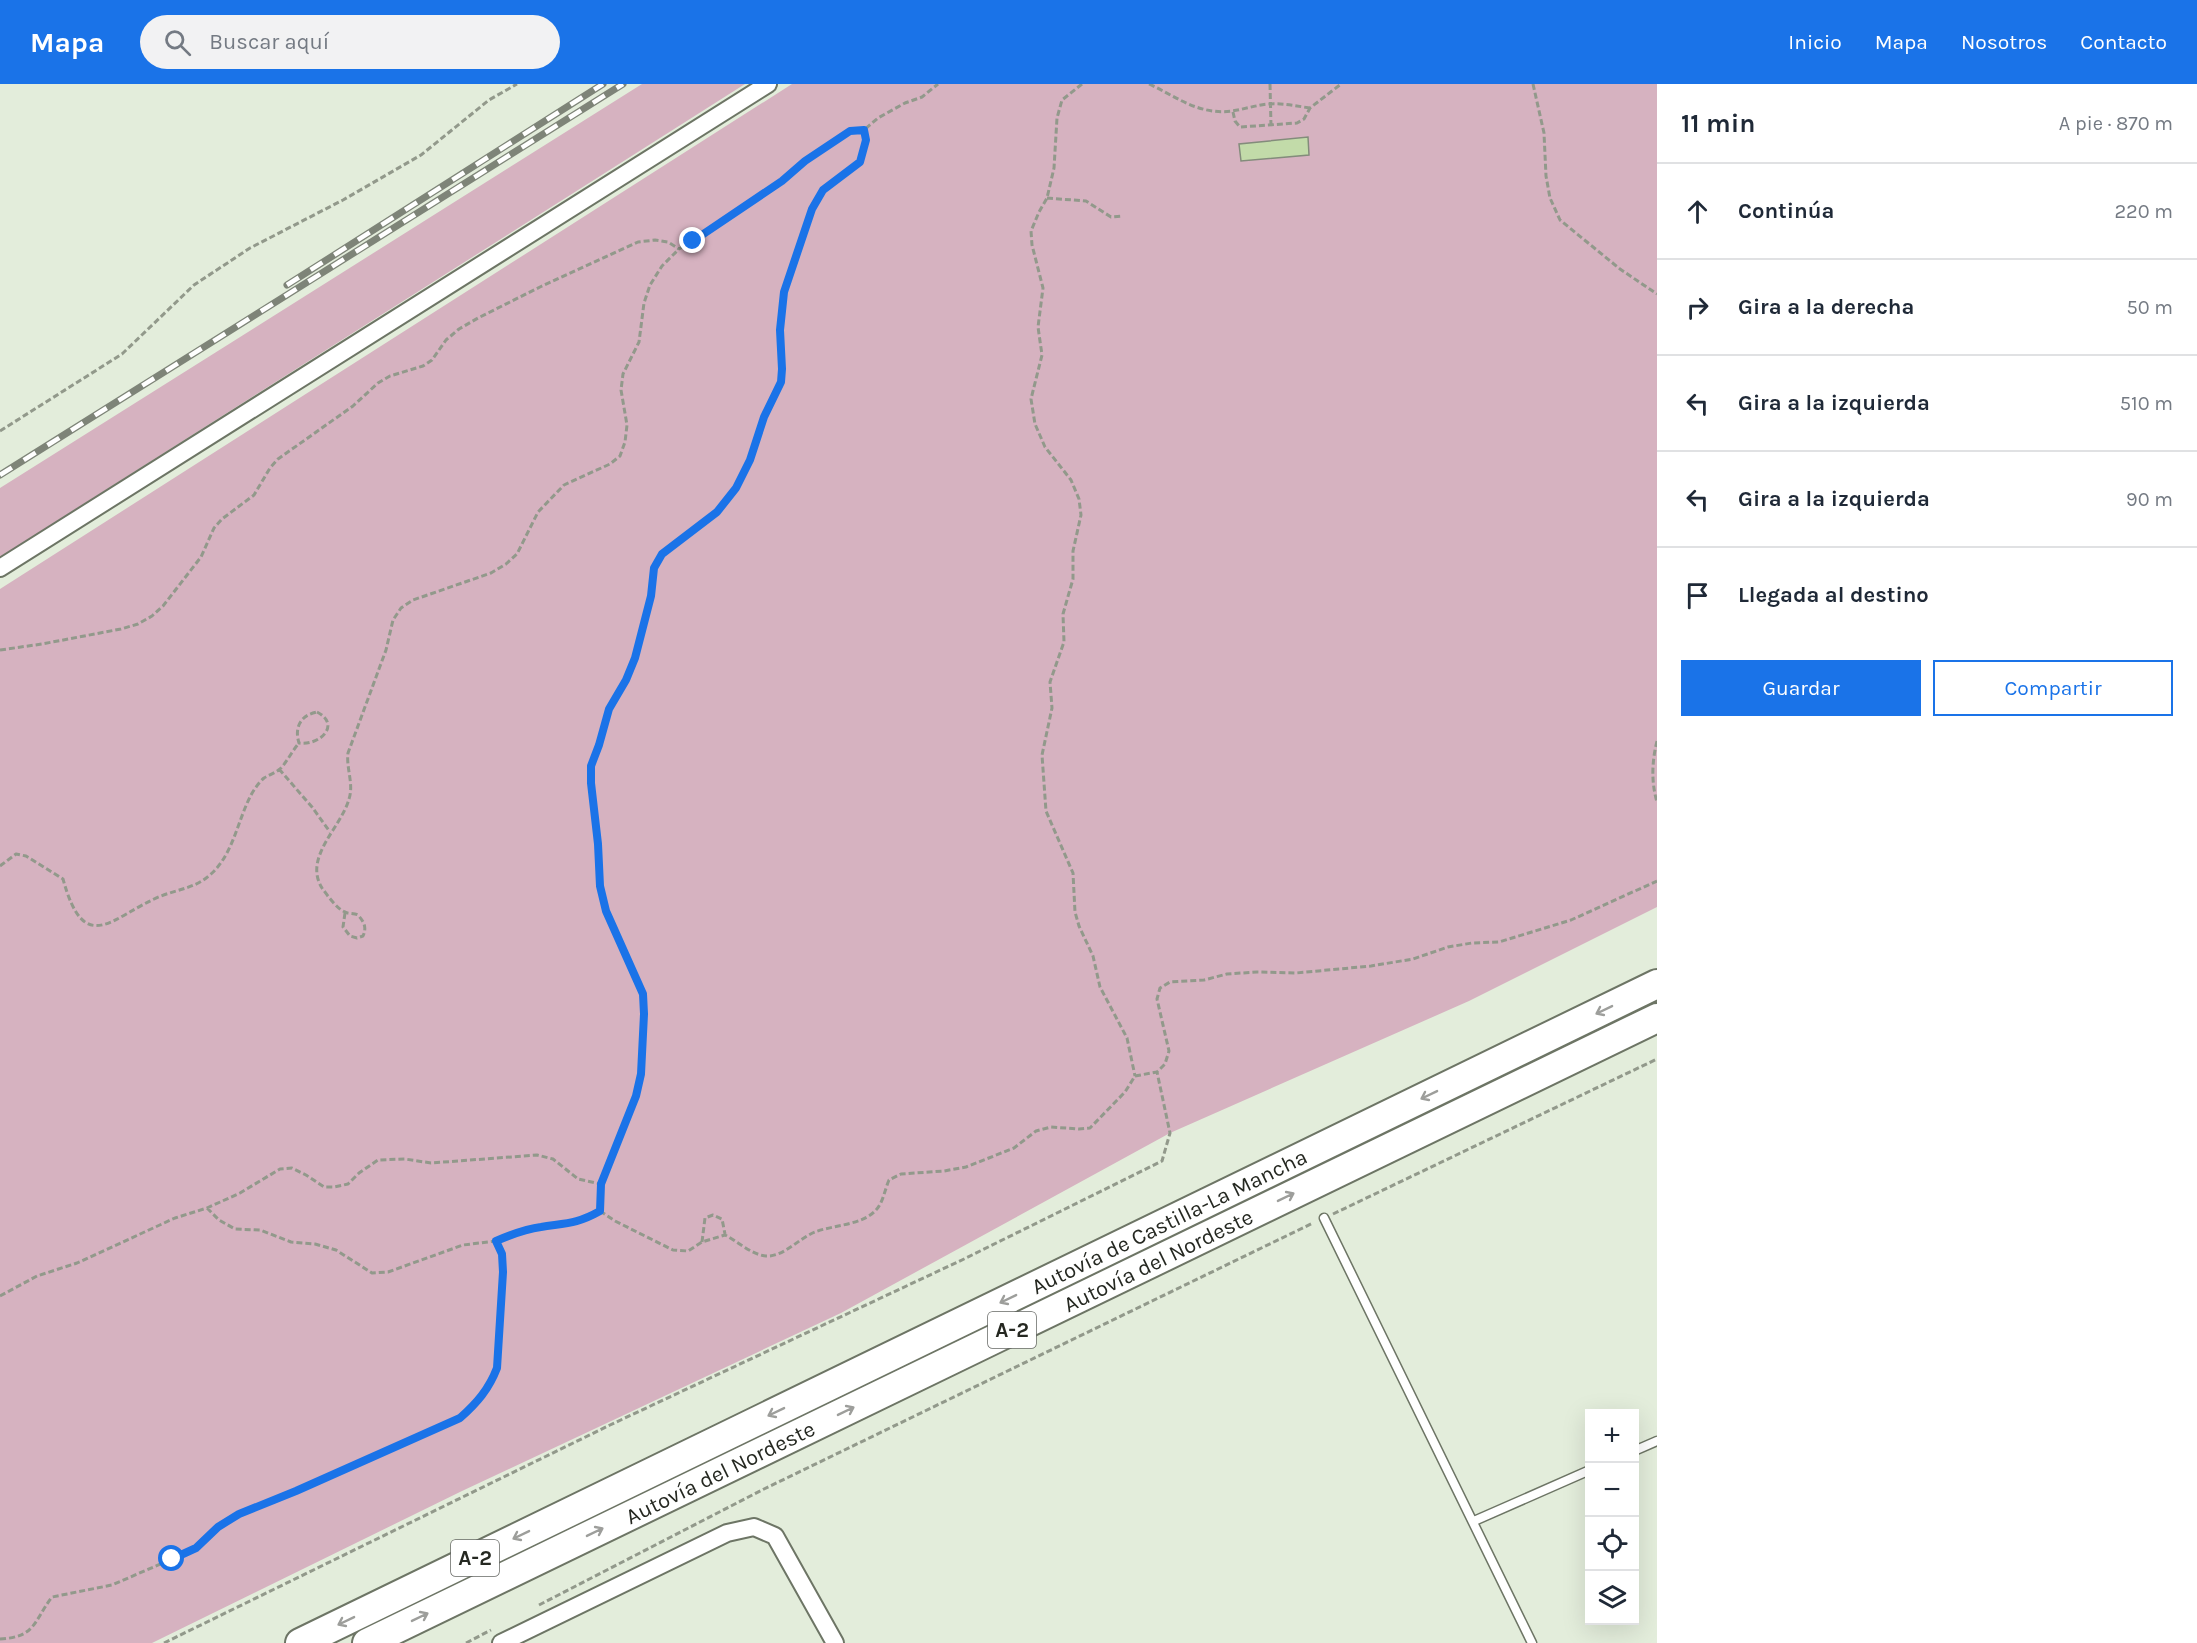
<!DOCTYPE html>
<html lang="es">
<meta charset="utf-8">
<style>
:root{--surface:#fff;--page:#f2f2f3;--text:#1f2937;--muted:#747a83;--line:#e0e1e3;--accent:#1a73e8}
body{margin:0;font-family:Karla,sans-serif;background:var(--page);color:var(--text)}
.controls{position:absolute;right:18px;bottom:18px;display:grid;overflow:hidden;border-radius:0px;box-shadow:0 6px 24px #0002}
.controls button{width:54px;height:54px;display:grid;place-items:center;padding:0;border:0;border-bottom:2px solid var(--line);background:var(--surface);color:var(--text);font:30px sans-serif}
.stop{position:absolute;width:18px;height:18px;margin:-14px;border:4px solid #1a73e8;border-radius:50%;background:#fff}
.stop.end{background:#1a73e8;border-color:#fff;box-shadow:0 2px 6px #0008}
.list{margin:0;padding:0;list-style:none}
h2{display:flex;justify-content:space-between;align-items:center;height:78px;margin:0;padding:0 24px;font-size:26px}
h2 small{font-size:20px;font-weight:400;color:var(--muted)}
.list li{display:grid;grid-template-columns:39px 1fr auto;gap:18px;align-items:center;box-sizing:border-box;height:96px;padding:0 24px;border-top:2px solid var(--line)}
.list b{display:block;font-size:22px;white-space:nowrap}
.list em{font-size:20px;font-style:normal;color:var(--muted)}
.actions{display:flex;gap:12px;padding:18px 24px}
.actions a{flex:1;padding:14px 0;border:2px solid var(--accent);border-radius:0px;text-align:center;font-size:21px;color:var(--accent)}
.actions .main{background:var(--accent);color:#fff}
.icon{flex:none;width:33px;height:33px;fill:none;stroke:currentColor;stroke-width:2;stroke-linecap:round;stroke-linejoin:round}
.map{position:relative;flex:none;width:1657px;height:1559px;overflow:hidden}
header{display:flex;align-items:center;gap:36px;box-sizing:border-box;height:84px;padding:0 30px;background:var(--accent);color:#fff}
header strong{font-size:28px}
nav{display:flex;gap:33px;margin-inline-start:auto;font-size:21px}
.search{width:420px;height:54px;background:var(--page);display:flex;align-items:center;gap:15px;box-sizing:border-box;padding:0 21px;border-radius:33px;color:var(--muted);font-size:22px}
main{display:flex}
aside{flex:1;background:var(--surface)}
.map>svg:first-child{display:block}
</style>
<header>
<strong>Mapa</strong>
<div class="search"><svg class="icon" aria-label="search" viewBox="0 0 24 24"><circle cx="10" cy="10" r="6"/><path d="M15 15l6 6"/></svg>Buscar aquí</div>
<nav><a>Inicio</a><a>Mapa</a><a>Nosotros</a><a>Contacto</a></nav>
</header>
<main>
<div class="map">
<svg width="1657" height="1559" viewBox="0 0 1657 1559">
<rect width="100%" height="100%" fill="#e3eddb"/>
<!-- green -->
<path fill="#d6b2c0" d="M642,0H745L0,473V404Z
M792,0H1657V823L1469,917L1170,1049L841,1229L462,1407L152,1559H0V505Z"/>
<!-- building -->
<path fill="#c2dba9" stroke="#838c7b" stroke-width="1.5" d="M1308,53L1309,71L1241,77L1239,60Z"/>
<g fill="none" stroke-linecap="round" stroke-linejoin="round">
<!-- lane casing -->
<g stroke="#6d7565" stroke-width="11">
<path id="lane" d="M1324,1134L1532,1559
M1634,1367L1657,1357
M1474,1437L1590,1386"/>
</g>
<!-- street casing -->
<g stroke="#6d7565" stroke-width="20">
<path id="street" d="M0,484L768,0
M501,1559L727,1449L754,1443L775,1452L835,1559"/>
</g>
<!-- highway casing -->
<g stroke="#6d7565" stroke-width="32">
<path id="highway" d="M300,1559L1657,900
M367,1559L1657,934"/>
</g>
<!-- path -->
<path stroke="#92998b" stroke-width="3" stroke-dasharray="6 3" stroke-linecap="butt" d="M1082,0L1062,16L1057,34L1054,84L1047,114L1039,128L1031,147L1032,161L1043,204L1038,243L1042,271L1031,315L1035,340L1045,363L1071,396L1079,415L1081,431L1073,467V495L1063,530L1064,558L1050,598L1052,624L1042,671L1046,727L1073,789L1075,828L1079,842L1093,872L1100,903L1127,954L1135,992
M1149,0C1171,10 1189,24 1213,27C1233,30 1249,22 1268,20C1283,19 1296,22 1310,24
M1270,0L1271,42
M1533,0L1544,49L1546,92L1550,114L1560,136L1620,185L1657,210
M1233,28L1235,37L1240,43L1297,39L1304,35L1310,24L1341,0
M1047,114L1086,117L1111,133L1122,132
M0,347L122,270L194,201L250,164L343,116L421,71L489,16L517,0
M0,566L42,560L121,545L138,540L152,532L163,522L201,473L214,444L222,435L254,411L270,384L278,375L353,322L378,299L390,292L423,282L432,276L446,256L459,245L478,234L540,203L638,158L655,156L668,158L679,165
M317,628C342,641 319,662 299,659C294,643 301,631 317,628Z
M1657,657C1652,677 1651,698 1657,718
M279,685L312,723L330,748
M0,782L16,770L26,772L63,795C85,875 112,832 161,812C179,805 196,804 211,790C233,770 237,739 250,713C253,707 259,698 264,694C269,691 275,689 280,685C287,678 292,667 299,659
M345,829L343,843L350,852L357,854L363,852C367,843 364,838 358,831C354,829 348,830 345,828C337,825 327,811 322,804C303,773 341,744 349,715C354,700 346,684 348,669L386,566L393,536L401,524L413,516L491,489L506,480L517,470L538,428L564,401L610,380L620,372L625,358L627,341L621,306L623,290L639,258L644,219L650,201L662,182L679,165L713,145L733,129L782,97L805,77L850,47L864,46L878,34L905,19L922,13L938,0
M207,1124L219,1136L235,1145L260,1146L291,1158L315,1160L336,1166L372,1189L388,1188L463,1161L496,1157L514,1149L541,1143L569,1141L588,1134L600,1127
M600,1127L615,1137L673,1166L688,1167L702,1158L725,1151C737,1157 752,1171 766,1172C784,1173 799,1154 815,1148C833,1141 863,1141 876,1126C883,1119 885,1105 889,1096L901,1090L944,1087L966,1083L1014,1064L1036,1047L1051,1043L1079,1045L1090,1044L1125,1008L1135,992L1157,988L1165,980L1169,967L1157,915L1160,904L1170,898L1204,896L1227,890L1257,888L1296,889L1371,882L1413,875L1448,863L1472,859L1499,858L1571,836L1657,797
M600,1127L601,1100L636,1012L641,990L644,930L643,910L606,827L600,802L598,760L591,699V682L609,625L626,596L635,574L651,512L654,484L662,470L717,428L736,403L750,376L763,333L781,298L782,285L780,246L784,208L812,125L823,106L860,78L866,56L864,46
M1333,1130L1657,975
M702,1158L705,1134L713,1131L722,1135L725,1150
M0,1212L37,1192L77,1179L175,1134L207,1124L240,1109L280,1085L292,1084L306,1091L324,1103H334L348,1100L359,1089L378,1076L405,1075L431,1079L537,1071L553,1075L578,1095L601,1100
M539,1521L764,1405L1313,1139
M0,1555C36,1553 33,1538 52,1513L112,1501L172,1475L196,1464L218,1443L239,1430L296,1408L461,1334L477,1319L491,1299L497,1284L503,1188L502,1170L496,1157
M164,1559L610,1341L964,1175L1162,1077L1170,1049L1157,988
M466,1559L491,1546"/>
<!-- lane -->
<use href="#lane" stroke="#fff" stroke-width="8"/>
<!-- street -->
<use href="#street" stroke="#fff" stroke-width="16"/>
<!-- highway -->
<use href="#highway" stroke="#fff" stroke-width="28"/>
<!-- rail casing -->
<g stroke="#7e8478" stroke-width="7">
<path id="rail" d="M287,201L603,0
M0,391L623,0"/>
</g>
<!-- rail -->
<use href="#rail" stroke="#fff" stroke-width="4.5" stroke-dasharray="14" stroke-linecap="butt"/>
</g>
<!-- one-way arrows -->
<defs><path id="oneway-shaft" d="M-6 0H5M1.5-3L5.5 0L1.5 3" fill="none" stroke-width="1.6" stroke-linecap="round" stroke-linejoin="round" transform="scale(1.5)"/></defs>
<g stroke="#9d9e9b">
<use href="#oneway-shaft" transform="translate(1604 926) rotate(154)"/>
<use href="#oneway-shaft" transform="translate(1429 1011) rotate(154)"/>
<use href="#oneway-shaft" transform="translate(1286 1113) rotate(-26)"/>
<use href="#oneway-shaft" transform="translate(1008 1215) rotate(154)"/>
<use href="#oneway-shaft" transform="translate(846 1327) rotate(-26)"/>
<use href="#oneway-shaft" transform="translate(776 1328) rotate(154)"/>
<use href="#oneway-shaft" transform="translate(595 1448) rotate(-26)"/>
<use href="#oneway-shaft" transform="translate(521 1451) rotate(154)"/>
<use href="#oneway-shaft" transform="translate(420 1533) rotate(-26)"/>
<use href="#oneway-shaft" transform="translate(346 1537) rotate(154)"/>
</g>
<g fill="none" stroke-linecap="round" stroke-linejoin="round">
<!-- route -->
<path stroke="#1a73e8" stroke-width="8" d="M172,1475L196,1464L218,1443L239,1430L296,1407L460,1334C477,1319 489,1305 497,1284L503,1188L502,1170L496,1157C510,1151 525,1145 541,1143C566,1139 577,1140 600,1127L601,1100L636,1012L641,990L644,930L643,910L606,827L600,802L598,760L591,699V682L599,661L609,625L626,596L635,574L651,512L654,484L662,470L717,428L736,404L750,376L764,333L781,298L782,285L780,246L784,208L812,125L823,106L860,78L866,56L864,46L850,47L805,77L782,97L693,157"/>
</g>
<g text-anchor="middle" stroke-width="4.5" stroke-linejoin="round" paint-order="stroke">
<!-- shield labels -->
<g fill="#fff" stroke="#666864" stroke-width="1.5">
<rect x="988" y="1228" width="48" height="36" rx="4.5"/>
<rect x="451" y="1456" width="48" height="36" rx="4.5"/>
</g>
<g font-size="21" font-weight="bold" fill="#252821">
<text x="1012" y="1253">A-2</text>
<text x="475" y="1481">A-2</text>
</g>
<!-- street labels -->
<g font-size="22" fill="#252821" stroke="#fff">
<text transform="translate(1169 1137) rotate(-26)" y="8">Autovía de Castilla-La Mancha</text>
<text transform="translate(1158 1176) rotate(-26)" y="8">Autovía del Nordeste</text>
<text transform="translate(720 1388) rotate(-26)" y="8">Autovía del Nordeste</text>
</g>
</g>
</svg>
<div class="controls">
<button>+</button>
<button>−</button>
<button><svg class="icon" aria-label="locate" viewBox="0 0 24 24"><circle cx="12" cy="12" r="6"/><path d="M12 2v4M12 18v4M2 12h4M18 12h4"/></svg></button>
<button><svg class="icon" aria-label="layers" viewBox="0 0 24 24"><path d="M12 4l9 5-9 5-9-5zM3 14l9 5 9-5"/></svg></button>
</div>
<div class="stop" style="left:172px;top:1475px"></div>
<div class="stop end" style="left:693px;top:157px"></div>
</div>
<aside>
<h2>11 min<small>A pie · 870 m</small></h2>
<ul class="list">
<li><svg class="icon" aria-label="ahead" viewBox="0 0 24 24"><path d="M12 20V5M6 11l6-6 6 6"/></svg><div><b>Continúa</b></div><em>220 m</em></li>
<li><svg class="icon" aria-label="right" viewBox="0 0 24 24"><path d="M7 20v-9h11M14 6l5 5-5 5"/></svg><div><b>Gira a la derecha</b></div><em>50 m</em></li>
<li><svg class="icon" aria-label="left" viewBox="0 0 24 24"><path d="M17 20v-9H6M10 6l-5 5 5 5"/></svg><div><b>Gira a la izquierda</b></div><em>510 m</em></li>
<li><svg class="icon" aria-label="left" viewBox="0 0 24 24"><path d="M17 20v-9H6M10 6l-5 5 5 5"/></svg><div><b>Gira a la izquierda</b></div><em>90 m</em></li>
<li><svg class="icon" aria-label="arrive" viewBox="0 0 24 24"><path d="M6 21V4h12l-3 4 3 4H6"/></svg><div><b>Llegada al destino</b></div></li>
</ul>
<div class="actions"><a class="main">Guardar</a><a>Compartir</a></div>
</aside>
</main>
